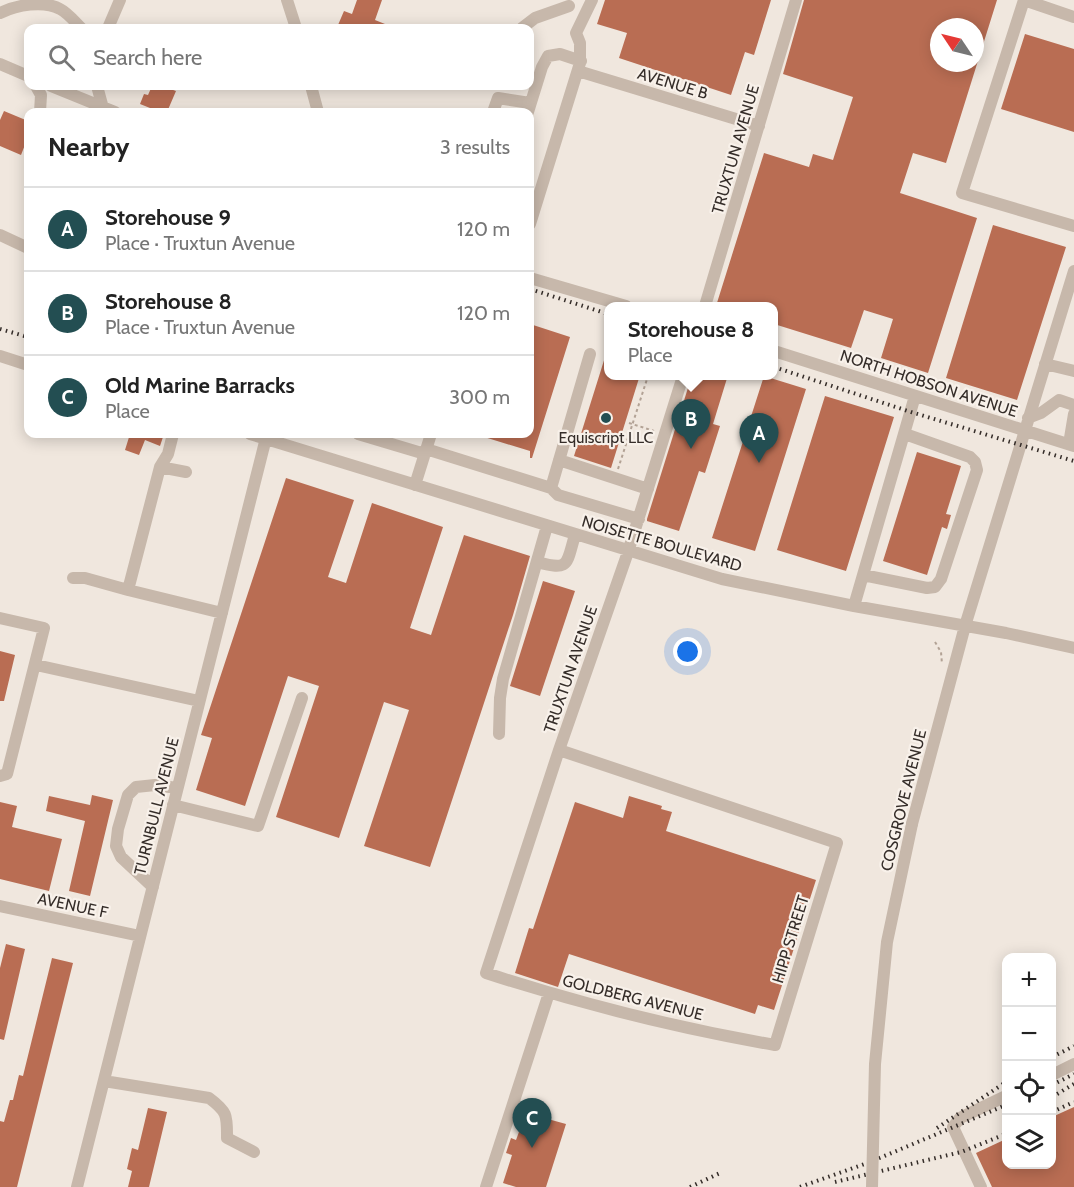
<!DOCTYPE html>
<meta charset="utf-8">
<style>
:root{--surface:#fff;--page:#f2f2f2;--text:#222;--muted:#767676;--line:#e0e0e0;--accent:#234e52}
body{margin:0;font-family:Cabin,sans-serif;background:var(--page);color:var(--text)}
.controls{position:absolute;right:18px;bottom:18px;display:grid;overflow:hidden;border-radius:12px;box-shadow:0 3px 15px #0003}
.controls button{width:54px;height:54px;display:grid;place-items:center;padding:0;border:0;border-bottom:2px solid var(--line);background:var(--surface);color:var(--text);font:30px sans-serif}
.compass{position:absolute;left:930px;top:18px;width:54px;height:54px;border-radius:50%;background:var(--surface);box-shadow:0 3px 15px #0003;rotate:305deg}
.you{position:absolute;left:688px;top:652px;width:21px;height:21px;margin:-15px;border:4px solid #fff;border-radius:50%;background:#1a73e8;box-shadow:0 0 0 9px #1a73e833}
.badge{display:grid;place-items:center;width:39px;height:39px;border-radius:50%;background:var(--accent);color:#fff;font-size:20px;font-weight:700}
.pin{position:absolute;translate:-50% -50px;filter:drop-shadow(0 2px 3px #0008)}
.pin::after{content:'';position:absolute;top:32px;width:21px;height:18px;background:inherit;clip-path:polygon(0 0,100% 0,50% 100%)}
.popup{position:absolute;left:604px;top:302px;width:174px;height:78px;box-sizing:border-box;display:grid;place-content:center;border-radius:12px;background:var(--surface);filter:drop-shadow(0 2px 4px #0005);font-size:20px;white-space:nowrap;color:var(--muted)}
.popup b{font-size:22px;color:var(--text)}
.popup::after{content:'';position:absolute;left:50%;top:100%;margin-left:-12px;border:12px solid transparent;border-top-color:var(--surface)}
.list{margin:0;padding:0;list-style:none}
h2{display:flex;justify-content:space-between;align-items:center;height:78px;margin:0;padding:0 24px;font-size:26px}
h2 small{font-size:20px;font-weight:400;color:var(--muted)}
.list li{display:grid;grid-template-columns:39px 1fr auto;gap:18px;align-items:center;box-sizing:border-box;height:84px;padding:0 24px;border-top:2px solid var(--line)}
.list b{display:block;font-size:22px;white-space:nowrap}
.list p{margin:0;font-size:20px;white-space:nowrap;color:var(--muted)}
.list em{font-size:20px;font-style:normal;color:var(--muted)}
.icon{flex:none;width:33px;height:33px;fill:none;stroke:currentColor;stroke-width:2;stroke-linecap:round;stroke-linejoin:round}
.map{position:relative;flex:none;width:1074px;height:1187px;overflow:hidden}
.search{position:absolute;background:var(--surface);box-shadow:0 3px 15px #0003;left:24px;top:24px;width:510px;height:66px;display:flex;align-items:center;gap:15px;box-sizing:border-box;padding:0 21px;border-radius:12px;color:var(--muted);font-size:22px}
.panel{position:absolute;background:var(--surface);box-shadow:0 3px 15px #0003;left:24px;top:108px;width:510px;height:330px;border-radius:12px}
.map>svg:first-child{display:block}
</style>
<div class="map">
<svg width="1074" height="1187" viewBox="0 0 1074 1187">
<rect width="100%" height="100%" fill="#f0e7de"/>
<!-- building -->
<path fill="#b96d53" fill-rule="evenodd" d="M357,0H382L375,20L395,28H349L338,25L344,11L352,14Z
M605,0H771L754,55L745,52L731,95L619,58L627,33L597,24Z
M804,0H997L946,163L913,153L900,193L977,218L928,373L881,358L893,319L864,310L851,348L774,324V306H716L764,153L809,167L813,154L833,160L853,97L783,74ZM939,27H975V63H939Z
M1025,34L1074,49V132L1001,109Z
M152,86H162L176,91L167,112H160L140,104L144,94L148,95Z
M4,111L28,121V137L21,155L0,146V120Z
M993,225L1066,247L1017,400L946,378Z
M530,324L570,337L532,458H530V451L481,436V434H530Z
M606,354H609V375H640L611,468L574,456Z
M692,375H728L713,424L720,426L705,473L699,471L679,531L647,521V519Z
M764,376L806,389L755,551L712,538Z
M825,396L894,417L846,571L777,550Z
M130,434H164L160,446L145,440L139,455L125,450Z
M917,452L961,466L946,514L951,515L947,529L942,527L927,575L883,561Z
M286,478L354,500L328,577L346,583L372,503L443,527L410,628L431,635L464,535L530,556L513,615L430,867L364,846L409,710L384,702L339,838L276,817L319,686L288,676L245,806L196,790L212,738L201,735Z
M543,581L575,591L540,696L510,686Z
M0,651L15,655L4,701H0Z
M92,795L113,800L90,896L69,891L85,821L46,811L49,796L90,805Z
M629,796L662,806L661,809L672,812L666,831L816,880L774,1010L758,1005L755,1014L569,954L558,987L515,973L529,928L533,929L575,802L623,818Z
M0,802L17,806L12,827L62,839L49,891L0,879Z
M6,944L25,949L4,1040L0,1039V968Z
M52,958L73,963L17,1187H0V1121L4,1122L10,1100H13L19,1075L23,1076Z
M1074,1107V1187H992L976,1153L1006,1139V1164H1052V1117Z
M148,1108L167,1112L149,1187H128L132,1171L127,1169L132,1148L138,1150Z
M526,1113L566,1124L546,1187H516L503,1183L512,1155L506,1153L511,1138L516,1140Z"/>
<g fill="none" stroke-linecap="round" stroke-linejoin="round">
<!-- path -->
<path stroke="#b2a295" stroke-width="2" stroke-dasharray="3 3" stroke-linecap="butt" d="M629,423L654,431
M618,469L648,376
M935,642L941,652L942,664"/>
<!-- minor -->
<path stroke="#c7b8ab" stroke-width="12" d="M287,0L296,28
M1024,0L962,193L1074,226
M1024,0L1074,17
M0,13C17,5 43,0 60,9C68,13 75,22 81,28
M108,28L120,0
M522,28L535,18L569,6
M0,64L28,76
M578,71L759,126
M36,86L41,95L40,112
M51,86L115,112
M97,86L103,108L98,110
M311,86L318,112
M493,112L498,98L530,103
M528,112L542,67L548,56L560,54L581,61
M530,224L580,63V43L576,33L592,0
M0,235L28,248
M530,278L626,306
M705,306L796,0
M774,351L1074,446
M590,354L551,488L558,495L639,519
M0,356L28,365
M1045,364L1074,371
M1028,418L1041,413L1059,400L1074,405
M173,434L168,454L160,467L128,590L222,613
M250,434L722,579L854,606L1006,633L1074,648
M358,434L425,454
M1069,444L1074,414
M426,449L551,488
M559,460L648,489
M160,467L186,472
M415,485L431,434
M537,562C570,571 566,565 575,535
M863,575L927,588L935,587L941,579L977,470L975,462L970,457L905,434
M73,578H85L128,590
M854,606L915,396
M0,618L44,628L7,774L0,776
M36,665L199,701
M499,734L500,698L503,679L547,526
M559,750L837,843L775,1045C677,1028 581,1004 486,973L559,750L628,552L683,376
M173,805L258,826L302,698
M912,824L965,626L1074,271
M153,887L121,857L116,846L118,829L128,795L136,787L155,785L177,788
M0,906L140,936
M1052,1075L1074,1064
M104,1081L209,1098C228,1112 227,1116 227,1138L254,1152
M77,1187L267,434
M486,1187L549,993
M981,1187L953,1127L960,1118L1006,1096"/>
<!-- rail -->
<path stroke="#352d29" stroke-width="4" stroke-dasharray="1.5 4.5" stroke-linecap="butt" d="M530,289L608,314
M0,329L28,337
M774,367L911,412L1074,461
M1052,1057L1074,1046
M1052,1085L1074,1074
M1052,1097L1074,1084
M1052,1112L1074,1102
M937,1128L1006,1082
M835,1182L961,1152L1006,1134
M690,1187L720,1173
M800,1187L870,1162L1006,1105"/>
<!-- minor-bridge -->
<path stroke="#c7b8ab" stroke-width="12" d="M872,1187L875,1064L887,942L912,824"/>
</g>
<!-- markers -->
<circle fill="#234e52" stroke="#f8f1ea" stroke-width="2" cx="606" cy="418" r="6"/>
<g text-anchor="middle" stroke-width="4.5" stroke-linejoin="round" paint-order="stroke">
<!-- street labels -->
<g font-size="16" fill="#352d29" stroke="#f8f1ea">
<text transform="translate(673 83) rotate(17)" y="6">AVENUE B</text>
<text transform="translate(735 149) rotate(-74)" y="6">TRUXTUN AVENUE</text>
<text transform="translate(929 383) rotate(18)" y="6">NORTH HOBSON AVENUE</text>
<text transform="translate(662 543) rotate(16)" y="6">NOISETTE BOULEVARD</text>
<text transform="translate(570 669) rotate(-71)" y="6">TRUXTUN AVENUE</text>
<text transform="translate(903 800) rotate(-76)" y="6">COSGROVE AVENUE</text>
<text transform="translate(156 806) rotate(-76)" y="6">TURNBULL AVENUE</text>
<text transform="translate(73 905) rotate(12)" y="6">AVENUE F</text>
<text transform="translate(790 939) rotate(-73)" y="6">HIPP STREET</text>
<text transform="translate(633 997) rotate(14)" y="6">GOLDBERG AVENUE</text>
</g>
<!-- poi labels -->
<g font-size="16" fill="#352d29" stroke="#f8f1ea">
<text x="606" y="443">Equiscript LLC</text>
</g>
</g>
</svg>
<div class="controls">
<button>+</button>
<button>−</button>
<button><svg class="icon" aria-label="locate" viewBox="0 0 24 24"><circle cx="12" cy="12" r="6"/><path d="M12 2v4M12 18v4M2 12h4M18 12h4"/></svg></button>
<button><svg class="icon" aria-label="layers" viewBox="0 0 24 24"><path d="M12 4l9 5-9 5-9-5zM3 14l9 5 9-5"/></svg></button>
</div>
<svg class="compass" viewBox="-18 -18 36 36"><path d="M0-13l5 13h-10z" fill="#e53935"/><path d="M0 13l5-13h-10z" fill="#767676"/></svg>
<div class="you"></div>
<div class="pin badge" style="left:759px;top:463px">A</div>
<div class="pin badge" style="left:691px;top:449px">B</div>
<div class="popup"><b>Storehouse 8</b>Place</div>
<div class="pin badge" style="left:532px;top:1148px">C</div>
<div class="search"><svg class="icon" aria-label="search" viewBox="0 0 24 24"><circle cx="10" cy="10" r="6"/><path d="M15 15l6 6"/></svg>Search here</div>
<section class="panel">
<h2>Nearby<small>3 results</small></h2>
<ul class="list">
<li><span class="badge">A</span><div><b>Storehouse 9</b><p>Place · Truxtun Avenue</p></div><em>120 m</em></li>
<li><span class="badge">B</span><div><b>Storehouse 8</b><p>Place · Truxtun Avenue</p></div><em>120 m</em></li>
<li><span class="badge">C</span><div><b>Old Marine Barracks</b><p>Place</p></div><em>300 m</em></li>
</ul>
</section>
</div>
